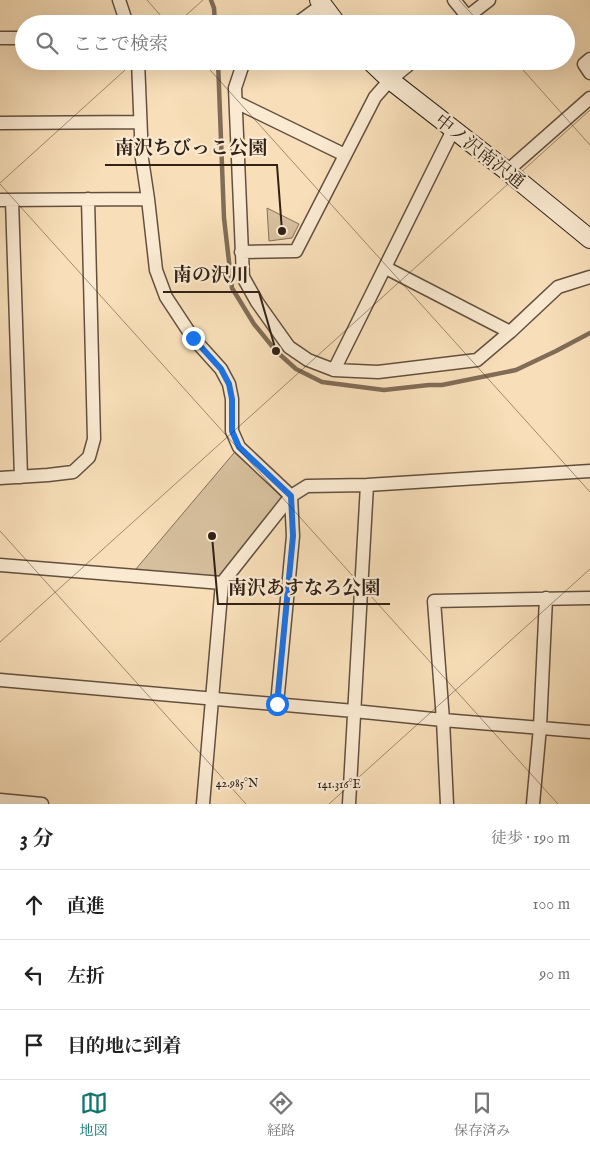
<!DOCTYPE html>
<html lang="ja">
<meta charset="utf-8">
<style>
:root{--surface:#fff;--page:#f2f2f2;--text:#222;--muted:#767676;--line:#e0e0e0;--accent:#0f766e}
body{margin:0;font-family:"IM FELL English","Noto Serif JP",serif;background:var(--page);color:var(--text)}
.stop{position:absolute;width:15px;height:15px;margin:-11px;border:4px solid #1a73e8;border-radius:50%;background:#fff}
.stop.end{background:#1a73e8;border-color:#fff;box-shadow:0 1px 5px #0008}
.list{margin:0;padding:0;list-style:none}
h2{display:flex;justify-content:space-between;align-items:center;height:65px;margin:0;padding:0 20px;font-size:21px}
h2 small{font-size:16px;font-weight:400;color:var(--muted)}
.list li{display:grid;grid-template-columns:32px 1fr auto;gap:15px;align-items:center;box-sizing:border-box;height:70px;padding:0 20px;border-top:1px solid var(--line)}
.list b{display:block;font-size:19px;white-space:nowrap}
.list em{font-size:16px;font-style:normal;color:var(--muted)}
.icon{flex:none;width:28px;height:28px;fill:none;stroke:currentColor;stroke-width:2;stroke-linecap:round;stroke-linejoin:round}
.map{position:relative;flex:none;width:590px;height:804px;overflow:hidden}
.search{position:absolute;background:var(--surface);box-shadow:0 5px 20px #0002;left:15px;right:15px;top:15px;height:55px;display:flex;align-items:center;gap:12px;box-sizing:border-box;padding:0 18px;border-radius:28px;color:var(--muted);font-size:19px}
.sheet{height:275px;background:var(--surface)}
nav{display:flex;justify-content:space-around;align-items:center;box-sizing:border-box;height:70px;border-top:1px solid var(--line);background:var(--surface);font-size:14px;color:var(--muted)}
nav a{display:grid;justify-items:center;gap:2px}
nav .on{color:var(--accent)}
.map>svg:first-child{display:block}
</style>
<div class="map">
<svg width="590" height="804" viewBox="0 0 590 804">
<rect width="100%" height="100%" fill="#f8dfb9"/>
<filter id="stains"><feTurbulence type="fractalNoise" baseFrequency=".004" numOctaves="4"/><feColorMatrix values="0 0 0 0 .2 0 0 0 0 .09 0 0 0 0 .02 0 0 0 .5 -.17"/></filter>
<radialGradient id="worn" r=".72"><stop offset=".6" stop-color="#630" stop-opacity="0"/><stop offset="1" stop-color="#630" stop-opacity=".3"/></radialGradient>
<!-- green -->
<path fill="#d6bf9d" stroke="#84705a" d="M267,208L299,224L292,238L269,241Z
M239,447L291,496L222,583L130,576Z"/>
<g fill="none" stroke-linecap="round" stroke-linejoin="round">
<!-- stream -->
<path stroke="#806c57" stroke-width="4.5" d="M211,0L214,8L215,24
M218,61L224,218L232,288L254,324L276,351L296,369L322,382L384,390L429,385H442L516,370L556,351L590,333"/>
<!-- street casing -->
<g stroke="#63503f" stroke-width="15">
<path id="street" d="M119,0L127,24
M454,0L467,16
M296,24L322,5
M458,24L489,0
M0,38H24
M590,59L584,64L590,73
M138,61L142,159L148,199L156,270L166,297L193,338L221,369L229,384L232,399V431L239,447L291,496L307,486L367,485L590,471
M244,61L235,88L243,277L257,302L289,347L308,360L334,370L378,372L477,360L510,332L558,287L590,277
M236,102L345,155
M0,123L140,122
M507,171L590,98
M0,200L148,199
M12,200L21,477
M241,252L296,251L375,97L390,80L413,61
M386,268L510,332
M334,370L453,130
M0,478L48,475L73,472L89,457L94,439L88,199
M0,565L222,583
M0,680L354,711L443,720L590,732
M277,704L293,536L291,496
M0,800L42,804
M203,804L222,583L291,496
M349,804L367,485
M447,804L443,720L434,601L590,598
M533,804L540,727L546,598"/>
</g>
<!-- secondary casing -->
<g stroke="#312116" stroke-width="20">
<path id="secondary" d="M319,0L337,24
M370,61L390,80L507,171L590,239"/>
</g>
<!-- street -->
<use href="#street" stroke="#faead2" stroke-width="12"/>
<!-- secondary -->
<use href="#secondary" stroke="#faead2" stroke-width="18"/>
</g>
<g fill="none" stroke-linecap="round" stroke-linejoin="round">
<!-- route -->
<path stroke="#1a73e8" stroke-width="6" d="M193,338L221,369L229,384L232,399V431L239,447L291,496L293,536L277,704"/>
</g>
<!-- ticks -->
<path fill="none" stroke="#312116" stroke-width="1" stroke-opacity="0.45" d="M147,0L168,24M459,0L481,24M176,24L203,0M202,61L590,492M515,61L590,145M0,183L135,61M0,184L558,804M0,531L246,804M0,642L590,110M329,804L590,569"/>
<g text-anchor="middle" stroke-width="4.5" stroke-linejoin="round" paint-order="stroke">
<!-- street labels -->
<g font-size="18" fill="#312116" stroke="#faead2">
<text transform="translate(480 151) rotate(38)" y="6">中ノ沢南沢通</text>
</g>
</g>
<g font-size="12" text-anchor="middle" fill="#312116" stroke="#faead2" stroke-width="4.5" stroke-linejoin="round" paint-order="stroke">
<text x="237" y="787">42.985°N</text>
<text x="339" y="788">141.316°E</text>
</g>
<!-- callouts -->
<path fill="none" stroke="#312116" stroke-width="2" d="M282 231L277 165H105M276 351L259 292H163M212 536L218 604H390"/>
<g fill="#312116" stroke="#faead2" stroke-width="2">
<circle cx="282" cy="231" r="5"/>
<circle cx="276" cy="351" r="5"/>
<circle cx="212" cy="536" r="5"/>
</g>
<g font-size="19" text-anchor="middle" font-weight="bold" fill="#312116" stroke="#faead2" stroke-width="4.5" stroke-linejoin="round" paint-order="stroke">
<text x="191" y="154">南沢ちびっこ公園</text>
<text x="211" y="281">南の沢川</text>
<text x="304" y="594">南沢あすなろ公園</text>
</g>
<rect width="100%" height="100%" filter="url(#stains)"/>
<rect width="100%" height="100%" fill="url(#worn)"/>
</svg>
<div class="stop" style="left:277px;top:704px"></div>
<div class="stop end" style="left:193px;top:338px"></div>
<div class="search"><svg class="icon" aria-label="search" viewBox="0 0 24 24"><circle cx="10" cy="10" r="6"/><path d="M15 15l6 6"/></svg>ここで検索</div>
</div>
<section class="sheet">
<h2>3 分<small>徒歩 · 190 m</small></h2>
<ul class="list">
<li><svg class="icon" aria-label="ahead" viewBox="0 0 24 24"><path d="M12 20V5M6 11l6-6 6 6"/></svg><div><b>直進</b></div><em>100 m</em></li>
<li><svg class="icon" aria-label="left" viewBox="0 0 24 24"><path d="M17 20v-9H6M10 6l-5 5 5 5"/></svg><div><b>左折</b></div><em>90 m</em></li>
<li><svg class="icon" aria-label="arrive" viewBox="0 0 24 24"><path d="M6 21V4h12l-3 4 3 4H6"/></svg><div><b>目的地に到着</b></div></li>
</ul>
</section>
<nav>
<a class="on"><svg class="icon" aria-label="map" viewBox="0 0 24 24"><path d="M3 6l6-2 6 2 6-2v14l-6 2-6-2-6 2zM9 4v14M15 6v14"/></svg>地図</a>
<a><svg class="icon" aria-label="directions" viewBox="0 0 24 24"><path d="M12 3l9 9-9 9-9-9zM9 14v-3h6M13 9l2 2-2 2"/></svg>経路</a>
<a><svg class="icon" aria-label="saved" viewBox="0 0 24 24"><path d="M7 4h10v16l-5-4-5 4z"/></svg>保存済み</a>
</nav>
